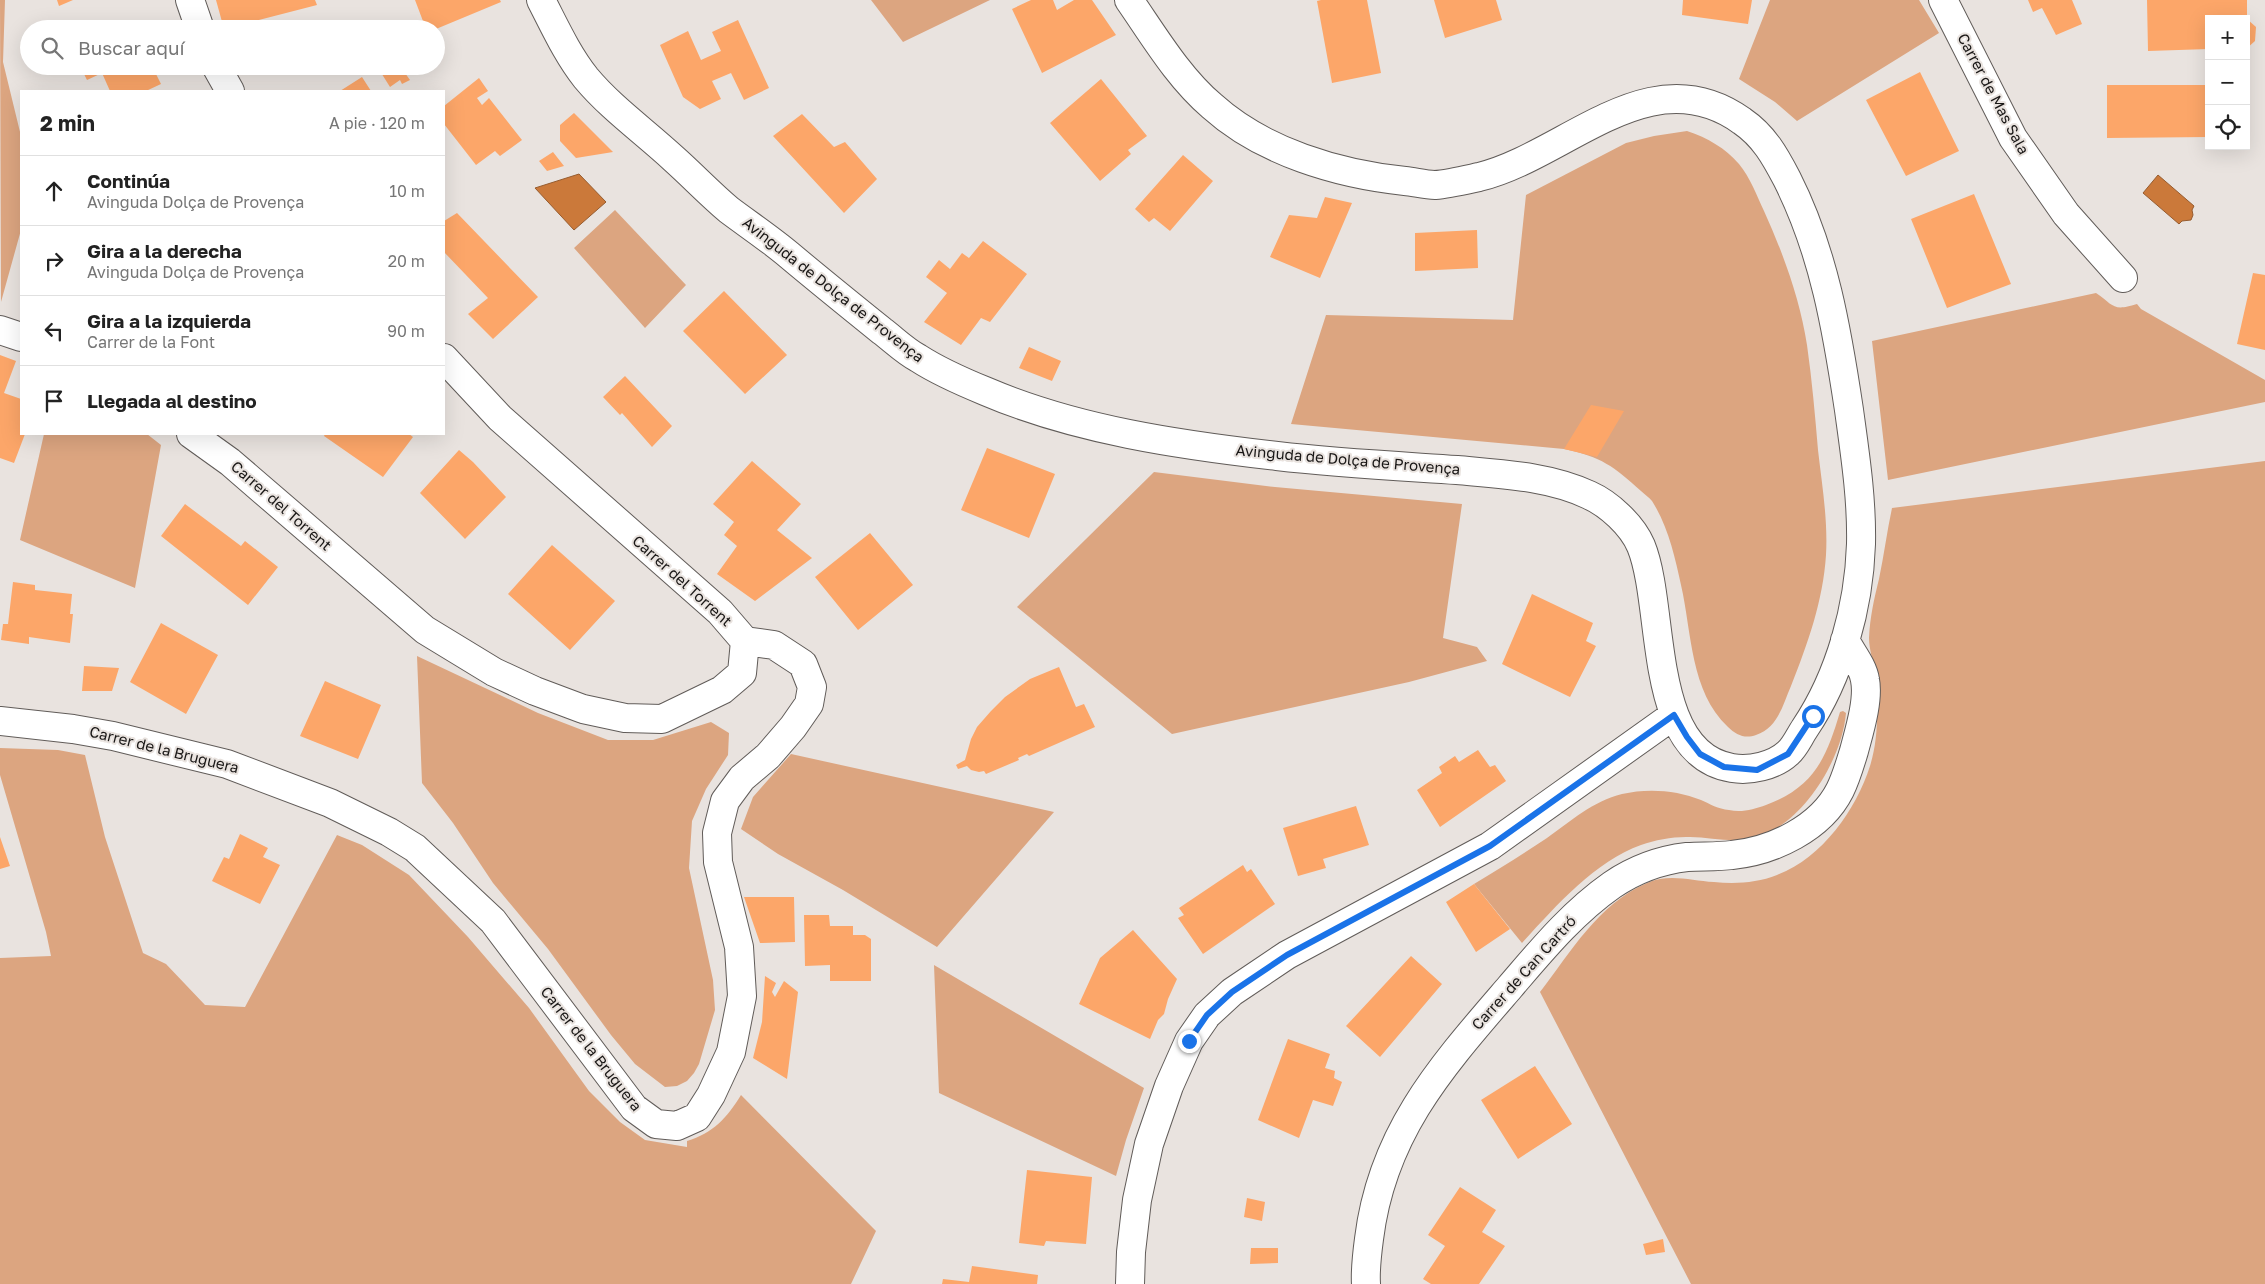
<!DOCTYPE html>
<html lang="es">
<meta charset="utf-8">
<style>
:root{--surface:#fff;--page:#f2f2f2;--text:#222;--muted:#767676;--line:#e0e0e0}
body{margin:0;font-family:"Golos Text",sans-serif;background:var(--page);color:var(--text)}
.controls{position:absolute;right:15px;top:15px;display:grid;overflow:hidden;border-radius:0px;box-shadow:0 5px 20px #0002}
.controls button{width:45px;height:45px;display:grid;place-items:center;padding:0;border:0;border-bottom:1px solid var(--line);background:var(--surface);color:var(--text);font:25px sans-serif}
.stop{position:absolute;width:15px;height:15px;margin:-11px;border:4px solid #1a73e8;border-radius:50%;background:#fff}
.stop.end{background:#1a73e8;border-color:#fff;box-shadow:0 1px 5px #0008}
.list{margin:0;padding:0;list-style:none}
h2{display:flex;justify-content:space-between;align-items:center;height:65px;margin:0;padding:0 20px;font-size:21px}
h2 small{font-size:16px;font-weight:400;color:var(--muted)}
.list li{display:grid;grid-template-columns:32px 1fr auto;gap:15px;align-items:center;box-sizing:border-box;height:70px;padding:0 20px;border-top:1px solid var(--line)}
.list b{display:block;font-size:19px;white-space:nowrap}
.list p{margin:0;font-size:16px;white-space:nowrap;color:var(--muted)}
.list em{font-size:16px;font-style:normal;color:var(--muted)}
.icon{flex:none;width:28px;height:28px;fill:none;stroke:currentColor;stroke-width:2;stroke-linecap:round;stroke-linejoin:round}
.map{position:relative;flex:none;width:2265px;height:1284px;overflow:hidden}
.search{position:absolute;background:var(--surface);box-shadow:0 5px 20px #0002;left:20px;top:20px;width:425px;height:55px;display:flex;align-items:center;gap:12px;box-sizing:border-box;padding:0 18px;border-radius:28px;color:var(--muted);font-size:19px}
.panel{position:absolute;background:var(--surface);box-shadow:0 5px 20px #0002;left:20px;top:90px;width:425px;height:345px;border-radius:0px}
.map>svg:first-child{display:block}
</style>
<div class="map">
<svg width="2265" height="1284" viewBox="0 0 2265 1284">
<rect width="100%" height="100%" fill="#e9e3df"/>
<!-- green -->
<path fill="#dca580" d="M0,0H5L3,62L21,136V230L1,302Z
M871,0H990L903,42Z
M1770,0H1919L1939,33L1797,121L1775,102L1739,79Z
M1687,131C1708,138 1725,148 1739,164C1750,177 1757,196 1764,211C1783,253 1800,299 1807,345C1812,380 1815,415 1818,450C1822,485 1828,520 1826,555C1823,601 1808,643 1791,686C1783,704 1778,728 1756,735C1745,739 1736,735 1728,727C1690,691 1692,633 1681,585C1675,557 1668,526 1652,501C1649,497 1644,494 1641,491C1613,466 1602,457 1564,449L1291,424L1326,315L1513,320L1526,195L1626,143L1654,136Z
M615,210L686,285L645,328L574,248Z
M2096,293C2114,305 2112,312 2137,304L2141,309L2265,380V402L1888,480L1872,341Z
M44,434H147L161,445L135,588L20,540Z
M2265,461V1284H1691L1540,992C1571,952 1598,904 1647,883C1670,873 1691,881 1714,882C1735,884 1757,883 1777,875C1822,858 1856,810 1870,766C1879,737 1878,705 1875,675C1874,663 1869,650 1869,638C1870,617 1874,599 1879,579C1884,555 1887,531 1892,508Z
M1154,472L1275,487L1462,504L1443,638L1477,647L1487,661L1409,682L1172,734L1017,607Z
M417,656L538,713L608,740H653L711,722L729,733L728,755L706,789L692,821L689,868L713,980L715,1010L699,1064L694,1073L687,1081L677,1086L665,1087L635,1064L611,1035L548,949L493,883L453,823L422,783Z
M1843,711L1846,713C1842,760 1802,826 1754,838C1731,844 1708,836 1686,837C1671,837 1655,840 1641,845C1595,861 1554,908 1522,943L1474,884C1499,869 1523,854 1547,838C1571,821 1593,801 1622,794C1647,788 1677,790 1701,800C1710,804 1718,809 1729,810C1742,813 1754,809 1766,805C1814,787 1826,759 1840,712Z
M0,748L58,750L85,755L105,837L143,953L166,964L205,1005L245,1007L337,835L362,845L409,875L468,937L529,1008L589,1091L620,1122L645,1140L687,1147V1141C713,1133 727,1118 741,1095L876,1231L851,1284H0V958L51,956L46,932L0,775Z
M791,754L1054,812L937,947L843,890L778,854L741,829L753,797Z
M934,965L1144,1088L1126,1140L1116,1176L939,1093Z"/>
<!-- water -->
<path fill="#cb793a" stroke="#965c2f" d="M579,174L606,202L574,230L535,188Z
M2158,175L2194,206L2192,210L2193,215L2191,220L2182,221L2179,224L2143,193Z"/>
<!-- building -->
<path fill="#fca669" d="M57,0H73L59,6Z
M216,0H315L317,5L224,29Z
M415,0H500L501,2L436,29H426Z
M1031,0H1053L1057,10L1074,0H1092L1116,35L1042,73L1012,9Z
M1321,0H1367L1381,73L1332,83L1317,1Z
M1434,0H1496L1502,20L1445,38Z
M1683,0H1752L1748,24L1682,15Z
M2028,0H2072L2082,24L2056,35L2042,8L2033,12Z
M2147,0H2247V19L2256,27L2255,41L2246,49V19H2209V49L2148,51Z
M738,20L769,88L744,100L731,73L712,81L721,99L700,109L683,97L660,45L688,31L701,60L721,51L712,32Z
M132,21L135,29H116Z
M80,66H152L161,84L146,91H110L102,73L87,80Z
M379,66H400L410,80L402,84L400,80L390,87L380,71Z
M1920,72L1959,151L1906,176L1866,100Z
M362,77L371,91H340Z
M479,78L488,91L477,98L482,105L489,98L522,140L500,156L495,151L476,165L444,124V106Z
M1101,79L1147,136L1128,150L1131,154L1100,181L1050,123Z
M2107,85H2209V137L2107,138Z
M574,113L613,152L576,158L560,141V125Z
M802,114L834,147L845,142L877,179L844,213L773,136Z
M553,152L564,166L547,171L539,161Z
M1183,155L1213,181L1170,231L1154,218L1149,222L1135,209Z
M1974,194L2011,284L1947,308L1911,219Z
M1325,197L1352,203L1320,278L1270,257L1289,215L1317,218Z
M457,213L538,297L493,339L468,314L488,298L444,252V221Z
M1477,230L1478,268L1415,271V233Z
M983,241L1027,274L990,322L981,318L961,345L924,322L947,293L926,277L939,260L950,269L962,253L969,258Z
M2253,273L2265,275V350L2237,344Z
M724,291L787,355L745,394L683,331Z
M1029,347L1061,361L1052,381L1019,368Z
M0,355L16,361L4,393L21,399V434H25L14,463L0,458Z
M625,376L672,426L652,447L622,413L620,415L603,397Z
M1591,405L1624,411L1597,457L1564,449Z
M325,434H409L413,437L383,477L324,436Z
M987,448L1055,474L1029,538L961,510Z
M459,450L473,462L506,497L465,539L420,493Z
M752,461L801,504L777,530L812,558L755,601L717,574L737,546L724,535L734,522L713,504Z
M185,504L241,546L245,541L278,567L248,605L161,536Z
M870,533L913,585L858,630L815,577Z
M552,545L615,601L570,650L508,594Z
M13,582L35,585V590L72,594L70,614H73L70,643L29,637V644L1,640L3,624H8Z
M1532,594L1593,623L1586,641L1596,646L1570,697L1502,664Z
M161,623L218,655L186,714L130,682Z
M84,666L119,668L112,691H82Z
M1059,667L1076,707L1084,704L1095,727L1029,756L1027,754L1018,758L1019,760L986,774L984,771L979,772L971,770L967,766L958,769L956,765L965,760L971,739L977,727L991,711L1005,697L1030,679Z
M325,681L381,705L358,759L300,736Z
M1478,750L1490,767L1495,765L1506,781L1440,827L1417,790L1442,773L1439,767L1455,756L1459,762Z
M1356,806L1369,845L1323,859L1326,868L1298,876L1283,828Z
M240,834L268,848L263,857L280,865L260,904L212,881L224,857L229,859Z
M0,837L10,866L0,869Z
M1243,865L1247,872L1251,869L1275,904L1203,954L1178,918L1184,915L1179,908Z
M1474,884L1510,929L1476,952L1446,902Z
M744,897H794L795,942L760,943Z
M804,915H829L830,926H853V935H865L871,939V981H830V965L805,966Z
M1133,930L1177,979L1168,999L1164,1014L1158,1020L1150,1039L1079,1004L1100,958Z
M1411,956L1442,984L1380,1057L1346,1026Z
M765,976L776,983L772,992L775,997L784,981L798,992L787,1079L753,1058L762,1022Z
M1288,1039L1330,1054L1325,1068L1335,1071L1334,1078L1342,1082L1333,1106L1313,1100L1299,1138L1258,1120Z
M1535,1066L1572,1124L1518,1159L1481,1100Z
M1027,1170L1092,1177L1086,1244L1046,1241L1044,1246L1019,1243Z
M1460,1187L1496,1210L1482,1232L1505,1246L1479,1284H1431L1423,1279L1445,1246L1428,1235Z
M1247,1198L1265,1202L1262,1221L1244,1217Z
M1663,1239L1665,1252L1646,1255L1643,1244Z
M1251,1248H1278V1263L1250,1264Z
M972,1266L1038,1275L1037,1284H942L943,1279L969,1282Z"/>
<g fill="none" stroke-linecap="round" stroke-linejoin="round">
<!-- minor casing -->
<g stroke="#615c59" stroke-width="30">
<path id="minor" d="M190,0L200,29
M541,0C555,27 567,54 586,78C611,108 645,132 674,159C693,176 710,194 729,210C749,225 770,239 789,255C820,281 851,306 882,331C894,340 905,351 918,358C938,371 963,382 985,391C1076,430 1180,445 1277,456C1337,463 1397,466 1457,470C1500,474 1549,476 1589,495C1609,504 1632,525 1641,546C1666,607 1646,754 1732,768C1750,771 1774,766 1788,753C1795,747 1799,737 1805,728C1840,676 1859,607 1861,544C1862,499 1855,454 1849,410C1837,330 1824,252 1787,179C1775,156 1764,136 1742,121C1650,55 1566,156 1479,177C1465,180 1448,184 1435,185C1425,185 1415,182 1405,181C1338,174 1263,152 1212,106C1178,77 1154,36 1129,0
M1943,0L2013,138L2066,214L2123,278
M216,66L230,91
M0,330L21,337
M191,434L230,462L425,630L494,672L535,691L583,709L625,718L662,719L722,690L742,673L745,641L720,612L500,418L444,358
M0,721L73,729L113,736L227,764L330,803L389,832L415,848L493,921L634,1108L656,1124L677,1126L697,1117L711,1095L731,1052L742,996L739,947L718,862L717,833L725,801L742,778L768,756L793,727L809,704L812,687L803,664L774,645L745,641
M1130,1284L1131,1252L1137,1200L1149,1144L1169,1086L1189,1041L1207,1015L1232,992L1287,955L1490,846L1674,715
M1366,1284C1365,1269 1367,1254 1369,1239C1382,1132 1442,1066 1510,987C1541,951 1572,913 1612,885C1634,870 1661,860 1687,857C1702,856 1717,857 1732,855C1773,851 1821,828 1840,790C1846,778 1850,764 1854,751C1859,732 1869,700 1865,680C1863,666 1851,652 1845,640"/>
</g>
<!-- minor -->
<use href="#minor" stroke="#fff" stroke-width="28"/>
</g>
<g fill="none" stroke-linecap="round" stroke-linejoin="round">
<!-- route -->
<path stroke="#1a73e8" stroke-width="6" d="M1189,1041L1207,1015L1232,992L1287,955L1490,846L1674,715L1687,737L1700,754L1724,767L1757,770L1788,754L1813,716"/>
</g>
<g text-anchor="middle" stroke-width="4" stroke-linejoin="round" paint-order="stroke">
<!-- street labels -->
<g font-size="15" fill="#191716" stroke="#e9e3df">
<text transform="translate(1993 94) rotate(62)" y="5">Carrer de Mas Sala</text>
<text transform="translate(833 290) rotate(38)" y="5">Avinguda de Dolça de Provença</text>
<text transform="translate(1348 460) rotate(5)" y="5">Avinguda de Dolça de Provença</text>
<text transform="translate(281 506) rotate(41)" y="5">Carrer del Torrent</text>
<text transform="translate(682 581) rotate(42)" y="5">Carrer del Torrent</text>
<text transform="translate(164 750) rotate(14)" y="5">Carrer de la Bruguera</text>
<text transform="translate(1524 973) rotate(-48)" y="5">Carrer de Can Cartró</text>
<text transform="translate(591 1049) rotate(52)" y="5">Carrer de la Bruguera</text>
</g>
</g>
</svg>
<div class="controls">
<button>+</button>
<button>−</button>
<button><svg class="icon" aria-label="locate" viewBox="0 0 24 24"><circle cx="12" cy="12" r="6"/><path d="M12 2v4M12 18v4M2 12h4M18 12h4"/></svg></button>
</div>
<div class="stop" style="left:1813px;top:716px"></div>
<div class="stop end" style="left:1189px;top:1041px"></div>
<div class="search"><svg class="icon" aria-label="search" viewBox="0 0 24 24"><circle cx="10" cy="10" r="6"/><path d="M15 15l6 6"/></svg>Buscar aquí</div>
<section class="panel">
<h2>2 min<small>A pie · 120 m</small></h2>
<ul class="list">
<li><svg class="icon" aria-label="ahead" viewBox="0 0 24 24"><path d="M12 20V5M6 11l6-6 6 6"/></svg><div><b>Continúa</b><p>Avinguda Dolça de Provença</p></div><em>10 m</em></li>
<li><svg class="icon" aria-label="right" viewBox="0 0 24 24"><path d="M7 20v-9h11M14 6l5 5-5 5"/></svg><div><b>Gira a la derecha</b><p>Avinguda Dolça de Provença</p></div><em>20 m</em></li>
<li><svg class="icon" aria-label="left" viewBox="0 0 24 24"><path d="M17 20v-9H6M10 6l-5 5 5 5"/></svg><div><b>Gira a la izquierda</b><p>Carrer de la Font</p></div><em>90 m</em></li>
<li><svg class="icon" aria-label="arrive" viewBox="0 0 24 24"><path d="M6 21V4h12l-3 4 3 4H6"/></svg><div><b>Llegada al destino</b></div></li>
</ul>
</section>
</div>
